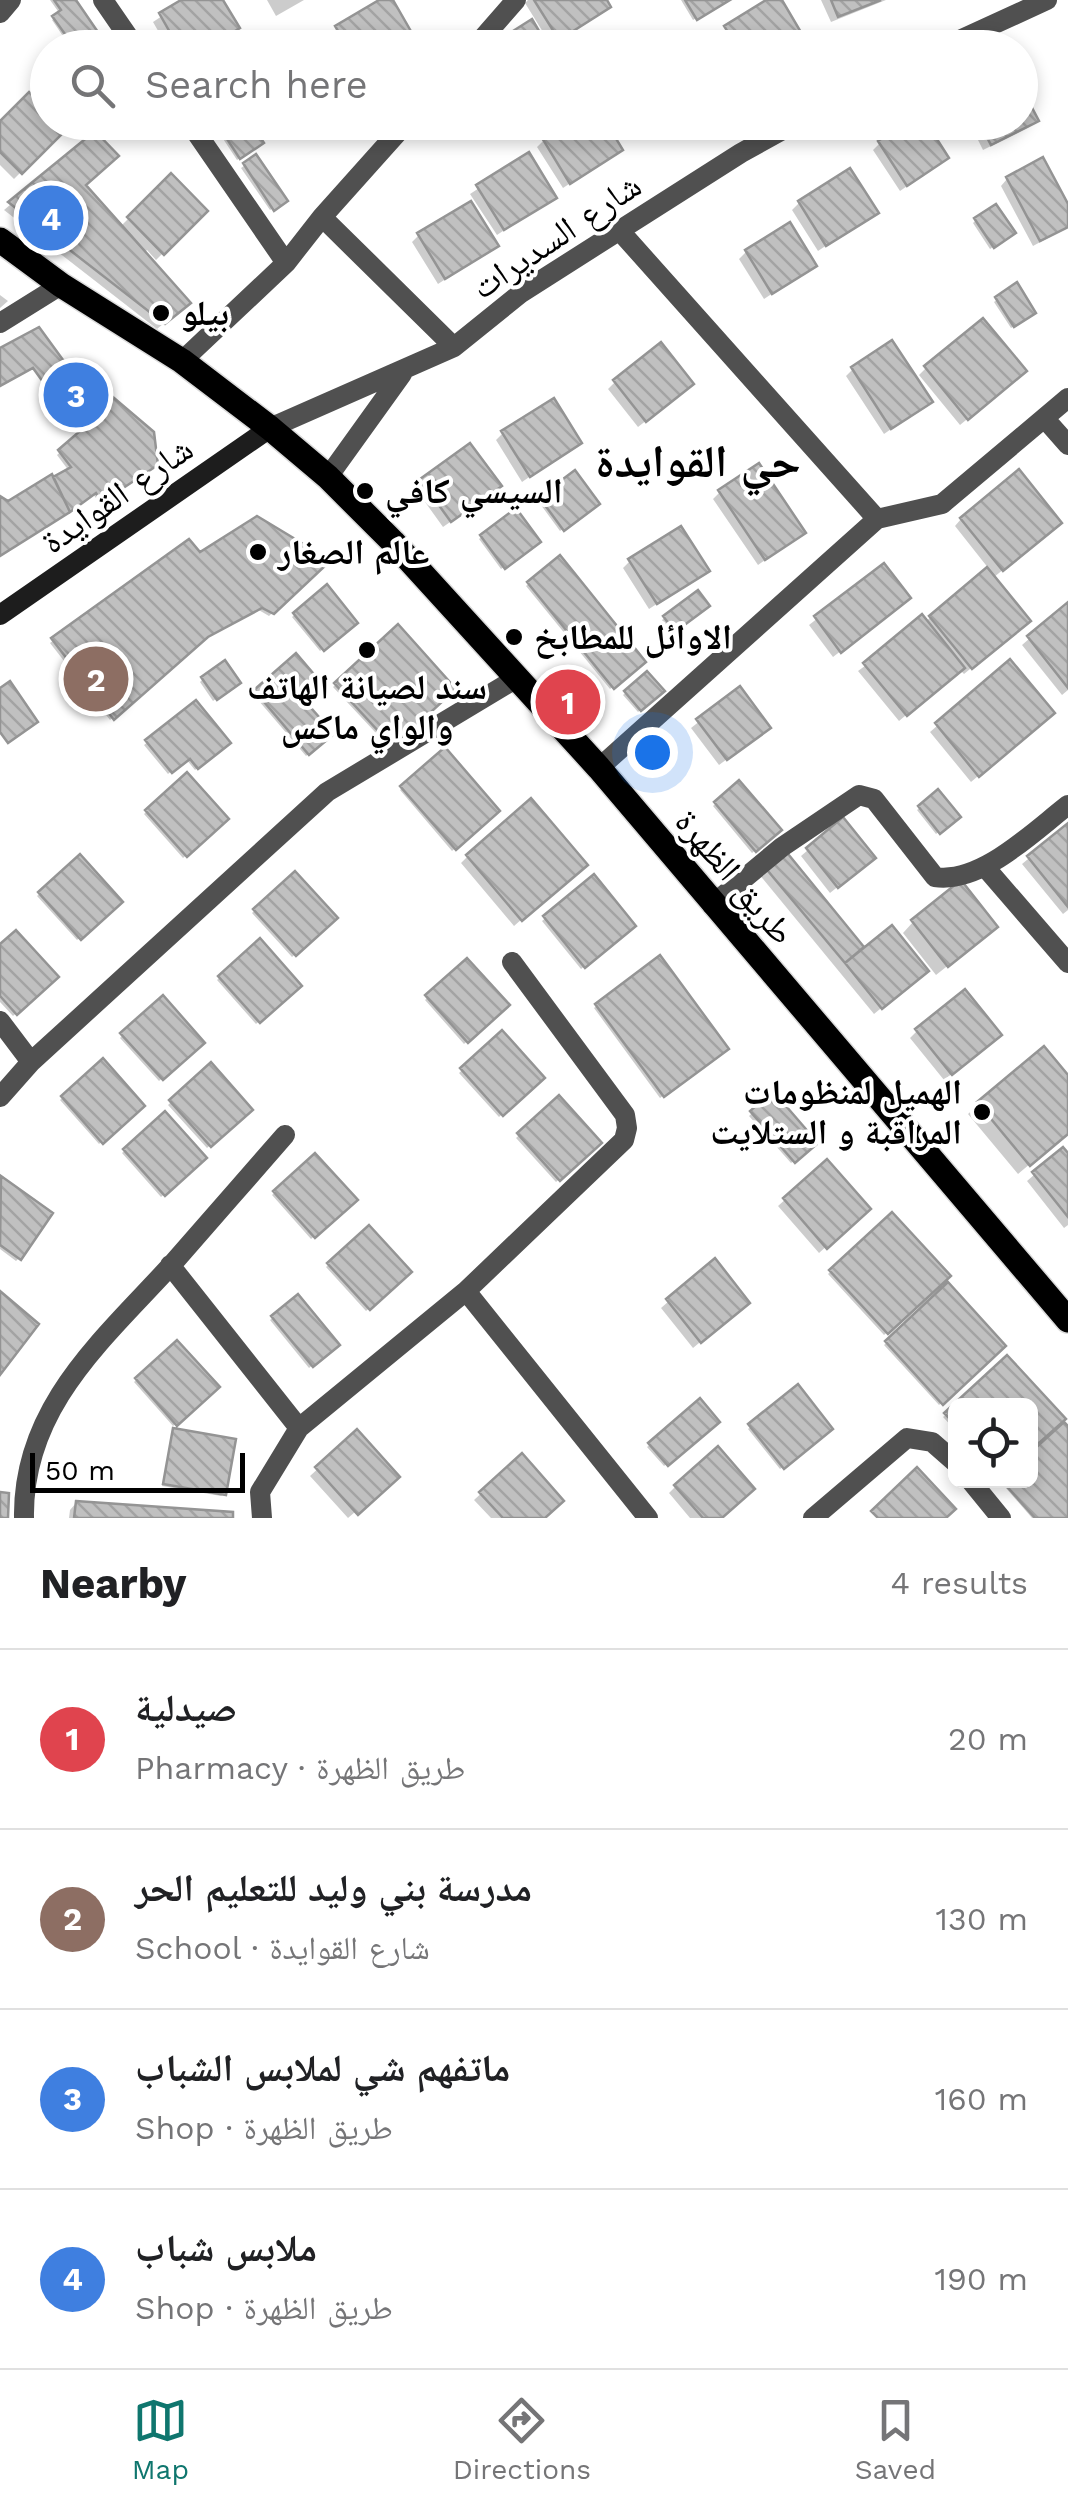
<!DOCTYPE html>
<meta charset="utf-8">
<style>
:root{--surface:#fff;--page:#f6f6f6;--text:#202124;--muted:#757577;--line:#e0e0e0;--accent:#0f766e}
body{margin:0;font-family:"Work Sans","Noto Naskh Arabic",sans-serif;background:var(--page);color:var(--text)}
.controls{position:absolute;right:30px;bottom:30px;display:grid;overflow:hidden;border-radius:15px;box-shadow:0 5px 15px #0003}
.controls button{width:90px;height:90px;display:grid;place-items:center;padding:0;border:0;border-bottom:2px solid var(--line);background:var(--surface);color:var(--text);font:50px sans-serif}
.scale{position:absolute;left:30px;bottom:25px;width:215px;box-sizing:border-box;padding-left:10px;border:5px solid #000;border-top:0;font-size:28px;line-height:35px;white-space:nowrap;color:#000;-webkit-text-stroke:8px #fff;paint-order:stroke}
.you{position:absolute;left:652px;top:752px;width:35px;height:35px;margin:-25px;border:8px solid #fff;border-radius:50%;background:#1a73e8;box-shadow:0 0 0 15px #1a73e833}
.badge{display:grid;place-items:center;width:65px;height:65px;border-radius:50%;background:var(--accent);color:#fff;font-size:32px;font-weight:700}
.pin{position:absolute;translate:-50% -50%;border:5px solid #fff;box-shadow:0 2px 10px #0006}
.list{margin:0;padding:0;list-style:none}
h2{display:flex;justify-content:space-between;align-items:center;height:130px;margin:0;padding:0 40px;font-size:42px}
h2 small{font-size:32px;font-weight:400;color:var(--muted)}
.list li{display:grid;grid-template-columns:65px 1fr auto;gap:30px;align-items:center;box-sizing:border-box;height:180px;padding:0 40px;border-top:2px solid var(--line)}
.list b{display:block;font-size:38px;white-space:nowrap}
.list p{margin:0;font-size:32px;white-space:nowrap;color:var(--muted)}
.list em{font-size:32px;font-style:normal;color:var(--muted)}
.icon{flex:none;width:55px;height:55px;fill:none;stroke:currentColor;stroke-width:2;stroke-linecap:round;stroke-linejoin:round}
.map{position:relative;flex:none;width:1068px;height:1518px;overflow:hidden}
.search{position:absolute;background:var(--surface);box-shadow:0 5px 15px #0003;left:30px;right:30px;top:30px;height:110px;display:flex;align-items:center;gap:25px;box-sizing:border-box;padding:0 35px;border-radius:55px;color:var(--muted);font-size:38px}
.sheet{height:850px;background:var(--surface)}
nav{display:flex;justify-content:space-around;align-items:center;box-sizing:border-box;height:140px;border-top:2px solid var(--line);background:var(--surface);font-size:28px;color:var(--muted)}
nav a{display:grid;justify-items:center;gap:5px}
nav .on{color:var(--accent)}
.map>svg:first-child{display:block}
</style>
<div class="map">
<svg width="1068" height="1518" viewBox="0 0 1068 1518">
<defs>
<pattern id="building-back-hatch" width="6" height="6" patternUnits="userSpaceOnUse" patternTransform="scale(2.5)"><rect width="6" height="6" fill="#c0c0c0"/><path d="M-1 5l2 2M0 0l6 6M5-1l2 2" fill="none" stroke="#a3a3a3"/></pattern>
</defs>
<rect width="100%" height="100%" fill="#fff"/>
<!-- shadow -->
<path fill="#0003" d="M50,0H73L86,48H71L52,20L60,14Z
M186,0H220L207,48H168L153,22Z
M267,0H304L276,16Z
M384,0H390L405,48H338L330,34Z
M528,0H604L608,7L551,45L525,3Z
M681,0H728L693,20Z
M771,0H779L792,48H727L719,35Z
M821,0H886L831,22Z
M1036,120L1029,127L983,150L969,122Z
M48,122L63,130L14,179L0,165V124Z
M212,122H247L258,146L237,160Z
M649,122H671L656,132Z
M95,134L83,185L120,227L171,176L205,211L156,260L147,250L144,253L181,309L157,329L4,210Z
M544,140L620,150L563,188L537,147Z
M880,143L939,164L900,191L873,150Z
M528,156L554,197L497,235L470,194Z
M255,158L284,201L270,210L241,168Z
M1007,179L1068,209V227L1033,246L1001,186Z
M799,203L875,213L818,251L792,210Z
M976,220L1010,236L990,249L973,223Z
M419,235L496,246L438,284L412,242Z
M746,252L814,266L764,299L739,259Z
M1016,286L1031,315L1011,328L994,302Z
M0,295L8,301L0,308Z
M74,367L153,467L99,502L93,494L0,554V499L8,504L69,471L57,455L86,429L47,389Z
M926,368L1017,378L960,425L919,375Z
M853,369L930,402L884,434L846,376Z
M615,382L684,391L638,427L608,389Z
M503,433L579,443L522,482L496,440Z
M575,474L596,504L560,531L538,501Z
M422,481L492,493L443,527L415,488Z
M720,492L803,533L758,565L713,499Z
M516,512L537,542L501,569L479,539Z
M961,519L1052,529L993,578L1021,627L964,674L960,670L899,721L858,671L925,622L989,569L955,526Z
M188,542L199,555L323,564L269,616L257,609L202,639L110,720L50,643Z
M559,559L643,662L610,689L526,586Z
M630,561L707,571L649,609L623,568Z
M884,566L901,605L833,657L809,625Z
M326,588L355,623L320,651L292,617Z
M697,593L706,605L671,633L662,620Z
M1068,605V690L1062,695L1022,645Z
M398,628L453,688L389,747L333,687Z
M296,657L302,701L330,734L306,756L253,694Z
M1010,663L1045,720L971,782L930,732Z
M647,674L661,691L638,712L623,695Z
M203,679L235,685L213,701L200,682Z
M739,690L761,734L719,765L691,728Z
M196,703L228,743L195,770L186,759L168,774L144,745Z
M445,751L497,811L452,851L400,790Z
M187,775L226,819L183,858L144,814Z
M739,783L778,830L752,853L713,806Z
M938,793L957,817L936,834L917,810Z
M1068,826V910L1063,914L1022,864Z
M808,850L866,864L830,893L801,856Z
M783,853L864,951L919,977L874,1014L758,873Z
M468,856L577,871L514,926L461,863Z
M80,858L119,902L77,940L37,896Z
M295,874L334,918L292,957L252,913Z
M593,878L633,926L581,969L542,921Z
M913,922L984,937L936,975L903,933Z
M259,941L299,985L256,1024L217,980Z
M0,948L56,977L13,1016L0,1002Z
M660,958L724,1051L660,1098L594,1008Z
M467,961L506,1005L464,1044L425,1000Z
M162,998L202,1042L159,1081L120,1038Z
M917,1031L992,1042L944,1080L910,1038Z
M502,1034L541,1078L499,1117L459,1073Z
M103,1062L142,1105L99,1144L60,1100Z
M210,1066L250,1110L207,1148L168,1105Z
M1068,1079V1132L1018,1174L968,1114L979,1104Z
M773,1094L815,1143L791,1163L749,1116Z
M559,1099L598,1143L556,1182L516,1138Z
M165,1114L204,1158L161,1197L122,1153Z
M1063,1150L1068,1157V1225L1064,1228L1027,1181Z
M315,1156L354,1200L311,1239L272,1195Z
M827,1162L868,1209L819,1253L778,1206Z
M2,1179L19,1258L16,1261L0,1249Z
M892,1215L947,1276L884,1335L828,1274Z
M369,1228L409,1272L366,1311L326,1267Z
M714,1262L740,1309L693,1348L661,1308Z
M947,1286L1003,1346L939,1405L884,1345Z
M298,1297L337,1345L309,1368L270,1320Z
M177,1344L216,1387L173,1426L134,1382Z
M1007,1358L1068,1428V1518H1032L999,1480H1030V1406Z
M798,1388L830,1429L780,1469L748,1429Z
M700,1402L717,1421L664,1466L647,1447Z
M956,1406V1431L943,1417Z
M174,1430L224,1494L221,1496L162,1486Z
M357,1433L396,1477L348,1518L310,1476Z
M521,1457L543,1518H491L474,1500Z
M675,1487L719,1518H690L669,1493Z
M76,1503L230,1518H69L70,1510Z"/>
<!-- building -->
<path fill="url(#building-back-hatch)" stroke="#949494" stroke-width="2.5" d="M54,0H76L102,38L89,48H75L52,16L61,10Z
M181,0H223L240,28L206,48H179L159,13Z
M379,0H393L416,40L404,48H348L335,26Z
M534,0H607L611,7L559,40Z
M685,0H730L697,20Z
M766,0H782L805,39L791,48H738L724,26Z
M831,0H881L838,17Z
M532,19L549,48H486Z
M1020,85L1039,121L991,145L979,122H1020Z
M29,92L48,111V122H59L66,130L22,174L0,152V121Z
M216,122H250L264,143L240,159Z
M567,122H606L623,150L570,184L542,138Z
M907,122H926L949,158L907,186L878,141Z
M95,131L119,156L86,185L191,303L165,324L8,202Z
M529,152L557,198L504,230L476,185Z
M256,154L288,201L274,211L243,163Z
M1043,157L1068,204V227L1040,241L1006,177Z
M850,168L879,213L826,246L798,201Z
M171,173L208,211L164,255L127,217Z
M471,201L499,246L445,279L417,233Z
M996,204L1016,233L994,248L974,218Z
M790,222L817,266L772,294L745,250Z
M1017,282L1036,313L1014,327L995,297Z
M983,318L1027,371L968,420L924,366Z
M39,327L66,364L43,382L33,368L0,386V348Z
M892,340L933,402L891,429L851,367Z
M661,342L694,384L646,422L613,380Z
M74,364L154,432L158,465L102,502L96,493L70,512L53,477L71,467L58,450L87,425L47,384Z
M554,398L582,443L530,477L501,431Z
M470,443L502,486L451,522L420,479Z
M759,463L806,533L765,560L718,490Z
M1019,469L1062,523L1003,571L960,518Z
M575,470L600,504L564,531L539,497Z
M52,474L70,512L0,556V496L8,501Z
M516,508L541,542L505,569L480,535Z
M257,516L310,548L327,564L274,614L262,608L208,637L114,720L51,638L189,539L200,552Z
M681,526L710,571L657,604L628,559Z
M560,555L646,662L614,689L527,582Z
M884,563L911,598L841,653L814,616Z
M987,567L1031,621L972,669L929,616Z
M327,584L358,623L324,651L293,613Z
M698,590L710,606L675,632L663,616Z
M1068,602V688L1027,636Z
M922,614L965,668L907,716L863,663Z
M398,624L456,689L393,747L334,683Z
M296,653L323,685L305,701L334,734L309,755L254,690Z
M1010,659L1055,713L979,777L935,723Z
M225,660L241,683L217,700L201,677Z
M647,671L665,691L641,711L624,691Z
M10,681L38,722L8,743L0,732V688Z
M740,686L771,728L727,760L696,719Z
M196,700L231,743L198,769L190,759L172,773L145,740Z
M445,747L500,811L456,850L400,786Z
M187,772L229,819L187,857L145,810Z
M739,780L782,830L756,852L714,802Z
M938,789L961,817L940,834L918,806Z
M531,798L588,865L522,921L466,855Z
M843,817L876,858L838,888L806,848Z
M1068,823V907L1027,856Z
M784,849L864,947L845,963L763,865Z
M80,854L123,902L81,940L38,892Z
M295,871L338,918L296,956L253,909Z
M594,874L636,926L585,968L543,916Z
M961,880L998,927L948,967L911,920Z
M892,925L929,971L882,1009L845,963Z
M16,930L59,977L17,1015L0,996V944Z
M260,938L302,986L260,1023L218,976Z
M660,955L729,1049L664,1097L595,1004Z
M467,958L510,1005L468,1043L425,995Z
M965,989L1002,1035L952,1075L915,1029Z
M163,995L205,1043L163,1080L120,1033Z
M502,1030L545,1078L503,1116L460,1068Z
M1044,1046L1068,1075V1134L1030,1166L977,1102Z
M103,1058L145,1106L103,1144L61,1096Z
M211,1062L253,1110L211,1147L169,1100Z
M773,1091L818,1143L795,1163L750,1111Z
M559,1095L602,1143L560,1181L517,1133Z
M165,1111L207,1158L165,1196L123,1149Z
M1063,1147L1068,1153V1217L1032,1172Z
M315,1153L358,1200L315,1238L273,1191Z
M827,1159L871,1209L827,1249L783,1198Z
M1,1176L53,1213L21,1260L0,1245Z
M892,1212L951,1276L888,1334L829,1270Z
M369,1225L412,1272L370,1310L327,1263Z
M715,1258L750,1303L701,1343L666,1299Z
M948,1282L1006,1346L943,1405L885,1341Z
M0,1291L39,1324L0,1375Z
M298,1294L340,1345L313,1367L271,1316Z
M177,1340L220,1387L177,1426L135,1378Z
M1007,1355L1066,1419L1030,1451V1406H956V1425L944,1413Z
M798,1384L833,1429L784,1469L748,1424Z
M700,1398L720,1422L668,1466L648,1443Z
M1064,1422L1068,1426V1518H1035L1001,1480H1030V1453Z
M173,1428L236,1439L226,1495L163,1484Z
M357,1429L400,1477L358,1515L315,1467Z
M718,1446L755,1489L722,1518H703L674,1485Z
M522,1453L564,1501L545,1518H503L479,1492Z
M917,1467L956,1509L946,1518H878L871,1511Z
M0,1492L9,1493L8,1518H0Z
M76,1501L233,1512V1518H74Z"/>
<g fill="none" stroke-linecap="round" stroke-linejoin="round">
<!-- primary casing -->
<g stroke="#dbdbdb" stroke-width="28">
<path id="primary" d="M0,240L61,285L182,361L270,428L328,477L393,542L599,768L1068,1320"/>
</g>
<!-- minor -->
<path stroke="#505050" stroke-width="20" d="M103,0L136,48
M0,13L11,0
M474,48L516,0
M942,48L1047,0
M189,122L286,263
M322,217L454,347
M619,230L877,519
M0,323L61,285
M182,361L286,263L322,217L407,122
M1046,420L1068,445
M270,428L454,347L521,293L741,153L797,122
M328,477L402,374
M599,768L877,519L942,504L1068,398
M985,867L1068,963
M712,905L782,847L859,795L874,799L935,877C981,884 1033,832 1068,805
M0,1021L31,1062
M0,1097L31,1062L327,792L517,678
M170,1265L299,1428
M466,1291L648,1518
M970,1480L1001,1518
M24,1518C22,1406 105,1338 174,1262C211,1220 248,1177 285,1135
M262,1518L260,1492L299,1428L466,1291L624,1140L627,1128L625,1115L512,962
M813,1518L907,1438L932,1442L956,1463"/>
<!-- secondary -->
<path stroke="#1d1d1d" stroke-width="20" d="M0,615L270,428"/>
<!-- primary -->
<use href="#primary" stroke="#000" stroke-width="25"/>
</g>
<!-- markers -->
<g fill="#000" stroke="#fff" stroke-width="4">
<circle cx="161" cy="313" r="10"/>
<circle cx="365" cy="491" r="10"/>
<circle cx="258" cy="552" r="10"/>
<circle cx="514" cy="637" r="10"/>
<circle cx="367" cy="650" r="10"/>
<circle cx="982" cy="1112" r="10"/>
</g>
<g text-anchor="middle" stroke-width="8" stroke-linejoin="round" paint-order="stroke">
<!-- street labels -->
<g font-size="35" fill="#000" stroke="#fff">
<text transform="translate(556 236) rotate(-34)" y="12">شارع السديرات</text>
<text transform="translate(117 495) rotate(-35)" y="12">شارع القوايدة</text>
<text transform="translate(735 877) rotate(50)" y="12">طريق الظهرة</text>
</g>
<!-- poi labels -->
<g font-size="35" font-weight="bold" fill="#000" stroke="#fff" text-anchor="start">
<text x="181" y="325">بيلو</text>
<text x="385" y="503">السيسي كافي</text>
<text x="278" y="564">عالم الصغار</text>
<text x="534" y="649">الاوائل للمطابخ</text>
<text x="367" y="699" text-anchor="middle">سند لصيانة الهاتف<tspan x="367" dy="40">والواي ماكس</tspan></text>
<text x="962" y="1104" text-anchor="end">الهميل لمنظومات<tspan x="962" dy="40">المراقبة و الستلايت</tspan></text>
</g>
<!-- district labels -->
<g font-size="45" font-weight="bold" fill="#000" stroke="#fff">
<text x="698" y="477">حي القوايدة</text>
</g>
</g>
</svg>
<div class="controls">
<button><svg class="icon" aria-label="locate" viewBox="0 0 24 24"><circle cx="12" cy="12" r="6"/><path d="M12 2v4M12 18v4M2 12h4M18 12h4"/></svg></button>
</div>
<div class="scale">50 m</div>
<div class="you"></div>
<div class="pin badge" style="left:568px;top:702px;background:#e0444e">1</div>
<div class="pin badge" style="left:96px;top:679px;background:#8d6e63">2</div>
<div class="pin badge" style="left:76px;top:395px;background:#3f7fe0">3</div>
<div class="pin badge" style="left:51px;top:218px;background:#3f7fe0">4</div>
<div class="search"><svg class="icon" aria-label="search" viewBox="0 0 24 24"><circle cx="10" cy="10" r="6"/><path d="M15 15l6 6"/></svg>Search here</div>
</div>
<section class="sheet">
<h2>Nearby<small>4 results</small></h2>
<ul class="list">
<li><span class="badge" style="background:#e0444e">1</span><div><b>صيدلية</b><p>Pharmacy · طريق الظهرة</p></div><em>20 m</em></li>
<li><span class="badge" style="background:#8d6e63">2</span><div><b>مدرسة بني وليد للتعليم الحر</b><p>School · شارع القوايدة</p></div><em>130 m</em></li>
<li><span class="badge" style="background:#3f7fe0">3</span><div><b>ماتفهم شي لملابس الشباب</b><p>Shop · طريق الظهرة</p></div><em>160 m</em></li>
<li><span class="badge" style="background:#3f7fe0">4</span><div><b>ملابس شباب</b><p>Shop · طريق الظهرة</p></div><em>190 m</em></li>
</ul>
</section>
<nav>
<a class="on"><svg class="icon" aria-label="map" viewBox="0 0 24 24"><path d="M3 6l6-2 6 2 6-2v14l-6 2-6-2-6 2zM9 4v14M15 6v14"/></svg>Map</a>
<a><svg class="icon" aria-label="directions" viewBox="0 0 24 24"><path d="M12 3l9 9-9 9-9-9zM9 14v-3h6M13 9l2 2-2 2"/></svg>Directions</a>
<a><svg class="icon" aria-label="saved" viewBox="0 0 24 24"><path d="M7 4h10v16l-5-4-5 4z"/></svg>Saved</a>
</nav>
